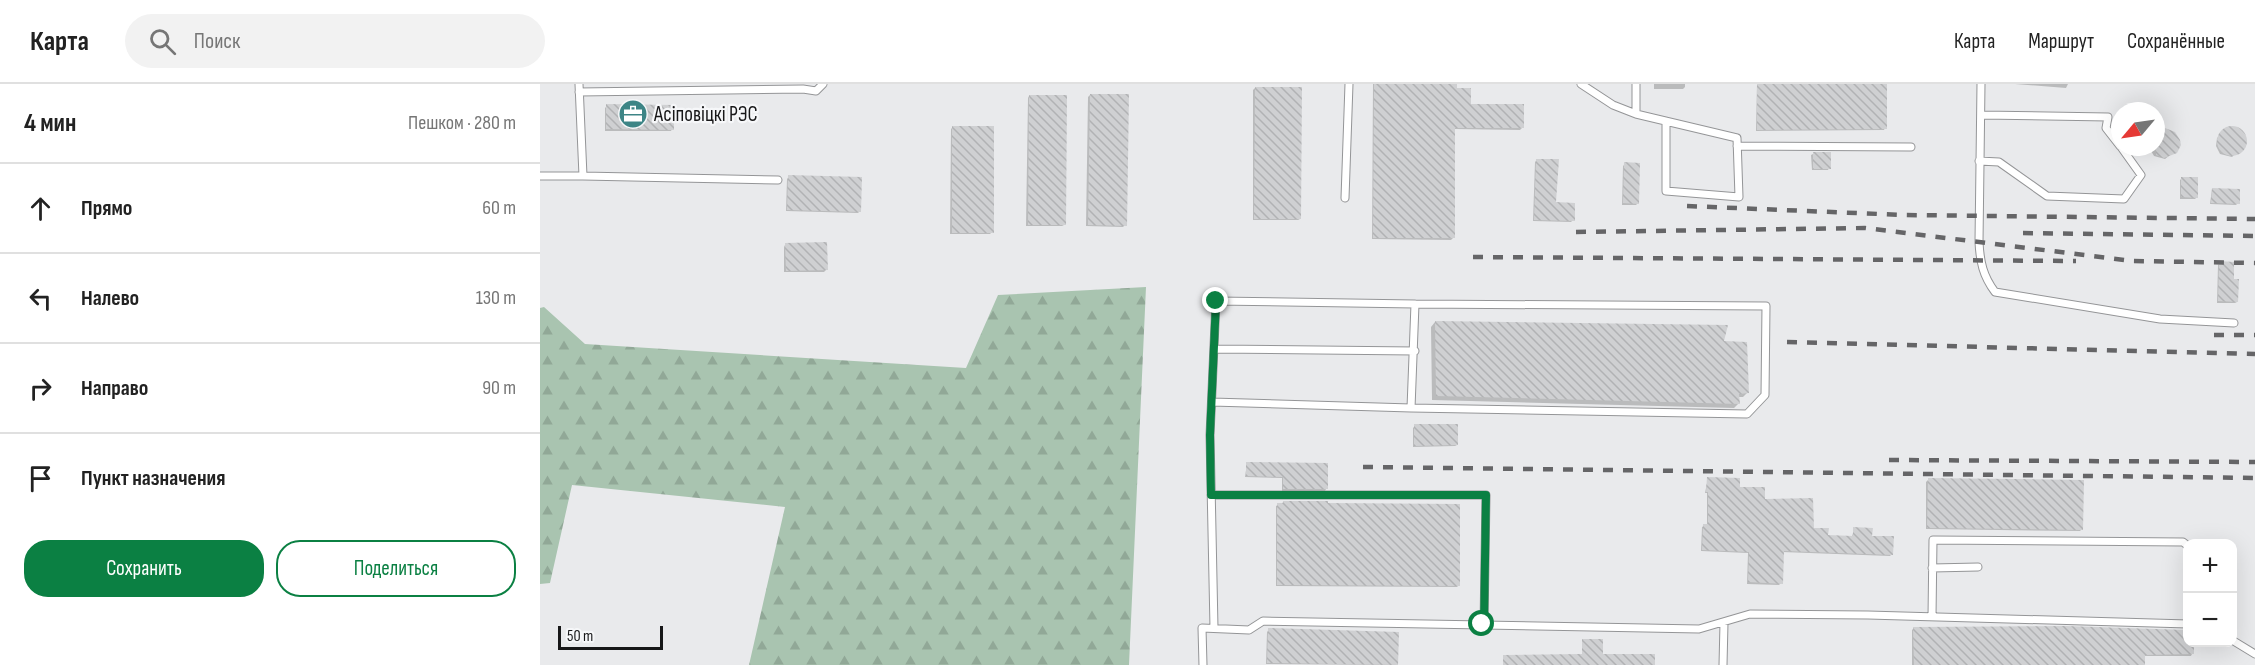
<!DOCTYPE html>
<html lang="ru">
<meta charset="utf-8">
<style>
:root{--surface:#fff;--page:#f2f2f2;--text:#222;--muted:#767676;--line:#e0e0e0;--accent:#0b8043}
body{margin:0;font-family:"Sofia Sans Condensed",sans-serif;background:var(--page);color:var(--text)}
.controls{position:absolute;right:18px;bottom:18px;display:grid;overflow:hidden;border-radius:12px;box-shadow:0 6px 24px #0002}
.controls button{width:54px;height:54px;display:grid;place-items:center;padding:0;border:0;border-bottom:2px solid var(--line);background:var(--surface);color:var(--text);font:30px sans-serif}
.compass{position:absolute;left:1571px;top:18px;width:54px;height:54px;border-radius:50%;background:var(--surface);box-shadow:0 6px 24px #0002;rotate:241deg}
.scale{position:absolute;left:18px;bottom:15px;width:105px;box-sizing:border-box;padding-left:6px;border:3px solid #171718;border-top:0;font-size:16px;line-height:21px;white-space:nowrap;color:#171718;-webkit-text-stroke:4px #f6f7f9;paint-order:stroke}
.stop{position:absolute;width:18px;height:18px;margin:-14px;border:4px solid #0b8043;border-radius:50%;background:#fff}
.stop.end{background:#0b8043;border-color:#fff;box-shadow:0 2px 6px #0008}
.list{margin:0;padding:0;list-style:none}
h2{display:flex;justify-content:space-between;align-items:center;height:78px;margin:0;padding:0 24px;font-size:26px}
h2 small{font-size:20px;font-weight:400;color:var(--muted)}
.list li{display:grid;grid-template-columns:39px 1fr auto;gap:18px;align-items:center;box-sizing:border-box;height:90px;padding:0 24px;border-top:2px solid var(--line)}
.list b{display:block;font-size:22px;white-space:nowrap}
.list em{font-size:20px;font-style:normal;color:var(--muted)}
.actions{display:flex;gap:12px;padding:18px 24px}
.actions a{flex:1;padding:14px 0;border:2px solid var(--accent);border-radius:24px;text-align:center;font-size:21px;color:var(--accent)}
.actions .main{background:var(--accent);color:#fff}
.icon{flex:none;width:33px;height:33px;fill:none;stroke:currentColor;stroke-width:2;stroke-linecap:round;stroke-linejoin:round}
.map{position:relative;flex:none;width:1715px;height:581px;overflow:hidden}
header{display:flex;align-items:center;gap:36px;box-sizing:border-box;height:84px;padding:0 30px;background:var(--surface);border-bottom:2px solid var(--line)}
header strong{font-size:28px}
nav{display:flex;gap:33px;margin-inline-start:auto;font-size:21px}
.search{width:420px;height:54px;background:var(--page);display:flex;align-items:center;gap:15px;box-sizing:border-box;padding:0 21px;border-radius:33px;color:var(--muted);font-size:22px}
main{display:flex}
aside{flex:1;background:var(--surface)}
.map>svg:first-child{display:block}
</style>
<header>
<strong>Карта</strong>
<div class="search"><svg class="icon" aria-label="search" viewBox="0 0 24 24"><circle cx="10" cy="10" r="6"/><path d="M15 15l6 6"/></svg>Поиск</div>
<nav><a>Карта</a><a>Маршрут</a><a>Сохранённые</a></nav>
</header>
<main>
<aside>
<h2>4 мин<small>Пешком · 280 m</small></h2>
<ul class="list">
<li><svg class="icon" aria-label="ahead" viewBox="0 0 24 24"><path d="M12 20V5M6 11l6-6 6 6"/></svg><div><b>Прямо</b></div><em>60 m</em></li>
<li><svg class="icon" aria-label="left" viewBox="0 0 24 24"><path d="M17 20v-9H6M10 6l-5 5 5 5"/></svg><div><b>Налево</b></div><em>130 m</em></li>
<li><svg class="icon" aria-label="right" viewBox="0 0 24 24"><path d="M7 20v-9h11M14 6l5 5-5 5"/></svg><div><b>Направо</b></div><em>90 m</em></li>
<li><svg class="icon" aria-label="arrive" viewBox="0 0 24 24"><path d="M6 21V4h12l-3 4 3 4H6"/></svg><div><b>Пункт назначения</b></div></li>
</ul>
<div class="actions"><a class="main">Сохранить</a><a>Поделиться</a></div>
</aside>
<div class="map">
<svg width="1715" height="581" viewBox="0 0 1715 581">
<defs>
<pattern id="forest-firs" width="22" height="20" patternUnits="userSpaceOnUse" patternTransform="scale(1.5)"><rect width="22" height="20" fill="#a9c4b0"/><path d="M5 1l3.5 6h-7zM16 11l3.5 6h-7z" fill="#91a897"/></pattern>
<pattern id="building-back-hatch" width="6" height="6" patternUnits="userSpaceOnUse" patternTransform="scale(1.5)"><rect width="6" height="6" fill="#cfd0d2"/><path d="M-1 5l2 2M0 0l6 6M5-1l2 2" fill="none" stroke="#b1b2b4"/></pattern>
</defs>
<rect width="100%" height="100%" fill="#e9eaec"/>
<!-- forest -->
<path fill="url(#forest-firs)" d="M606,203L589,581H209L245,423L32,401L10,499L0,500V224L4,223L45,260L426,284L458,211Z"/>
<!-- shadow -->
<path fill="#0003" d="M833,0H915V5L929,21L982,44L980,46L914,45L913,154L911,156L832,155Z
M1114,0H1145V3L1143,5H1114Z
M1217,0H1345V44L1344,46L1216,47Z
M1475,0H1528L1526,4Z
M715,4L760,135L758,136H713V6Z
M550,11L585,141L583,143L546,142L548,13Z
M489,12L524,141L522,142H486L488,14Z
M67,22L132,45L131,47H65V24Z
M413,43L452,148L450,150H410L411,45Z
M1696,44L1705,54L1704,62L1692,73L1680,70L1676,62L1677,54L1687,45Z
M1616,50L1638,65L1625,75L1614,72L1610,65L1616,63Z
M1273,70L1289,84L1288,86H1272L1271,71Z
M997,76L1014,120L1033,136L1031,138L993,137L995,78Z
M1085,80L1098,119L1096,121H1082L1083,82Z
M249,93L320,127L318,129L246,127L247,95Z
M1642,94L1657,113L1655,115H1640V96Z
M1672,105L1698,119L1696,121L1670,120Z
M245,161L286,186L284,188H244V163Z
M1680,179L1697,218L1695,219H1677L1678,181Z
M895,238L1182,259L1207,309L1203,313H1198L1199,319L1194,324L892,316L891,243Z
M875,342L917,361L915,362L873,363V344Z
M707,379L786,405L785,407H742V394L705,393Z
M1168,394L1224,416L1287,453H1312L1314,445L1331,453L1351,471L1350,472L1242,468L1241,499L1239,501L1207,500L1208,469L1161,467L1162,443L1167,441V409H1165Z
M1388,396L1542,445L1540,447L1386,445V398Z
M744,418L919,501L917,503L736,502V422Z
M1374,544H1526L1648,547V558L1652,570L1651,572H1603V581H1372V546Z
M729,546L857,550L856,581L726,580L727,548Z"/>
<!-- building -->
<path fill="url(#building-back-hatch)" d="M834,0H917V4H931V20H984V44H915V154H833Z
M1217,0H1347V45L1217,46Z
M715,3H762L761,135H714Z
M550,10H589L587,142L548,141Z
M489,11H527L526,141H488Z
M66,20L134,21V46L66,45Z
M412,42H454V149H412Z
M1677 57a15 15 0 1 1 30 0a15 15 0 1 1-30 0Z
M1625,44L1635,48L1640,56L1641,61L1637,69L1624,74L1616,71V48Z
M1273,68H1291V85H1273Z
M996,75H1019L1016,118L1035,119V137L994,136Z
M1084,78L1100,79L1099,120L1083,119Z
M248,91L322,93L321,128L247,126Z
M1641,93H1658V114L1641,113Z
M1672,104L1700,105V120L1671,119Z
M287,158L288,186L246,187L245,159Z
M1679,177L1694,178V195H1699L1698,218L1678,217Z
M895,237L1188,241L1184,257L1207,258L1209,309L1199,310L1200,320L896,312Z
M874,340H918V361L874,362Z
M706,378L788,379V405H743V393L706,392Z
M1167,393L1200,394V403H1225V415L1273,414L1274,444H1289L1288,451L1313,452V443L1333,444L1332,452H1354L1353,471L1244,467L1243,500L1208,498L1209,468L1162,466L1163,440H1168V408H1166Z
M1388,394L1544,396L1543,446L1387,444Z
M743,417H788V419L920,420V502L737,501V419H743Z
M1526,542L1647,546V558H1654V570L1605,571V581H1374L1373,543Z
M728,544L859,548L858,581L727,579Z
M1042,555H1063V570H1115V581H963V571L1042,570Z"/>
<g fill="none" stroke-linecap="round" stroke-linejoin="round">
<!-- lane casing -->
<g stroke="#949597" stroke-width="9">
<path id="lane" d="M39,0L43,92L238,96
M1041,0L1073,21L1096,30V0
M1441,0L1439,158C1440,178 1443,192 1455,208L1620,235L1694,239
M39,8L263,5L276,7L283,0
M1096,30L1197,54L1199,113L1126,107V37
M1441,31L1568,33L1566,44L1580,62
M1197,62L1371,63
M1439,77L1459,78L1507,112L1584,115L1601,91L1581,63
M0,92H43
M805,114L809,0
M674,265L875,267
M672,318L871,324L875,220L676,217L670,351L674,544
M871,324L1207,330L1225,311L1226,222L875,220
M671,411H946L944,541
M1392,484L1438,483
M1392,533L1393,456L1643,458L1648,462
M1692,556L1715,570
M663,581L662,544L709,546L723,537L1159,545L1210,530L1328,531L1648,540
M1183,581L1184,539"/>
</g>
<!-- lane -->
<use href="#lane" stroke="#fff" stroke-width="7"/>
<!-- rail -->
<path stroke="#656567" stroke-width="4.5" stroke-dasharray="10 10" stroke-linecap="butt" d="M1147,122L1364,131L1715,135
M1036,148L1325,144L1593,177L1715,179
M1483,149L1715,152
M933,173L1536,177
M1674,251H1715
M1247,258L1715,270
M1349,376L1715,378
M823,383L1715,394"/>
</g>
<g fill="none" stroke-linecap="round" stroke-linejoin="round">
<!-- route -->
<path stroke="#0b8043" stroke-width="8" d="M676,217L670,351L671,411H946L944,541L942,540"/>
</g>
<!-- icons -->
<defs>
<g id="office-disc" transform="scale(1.5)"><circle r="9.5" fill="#3d8586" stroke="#f6f7f9"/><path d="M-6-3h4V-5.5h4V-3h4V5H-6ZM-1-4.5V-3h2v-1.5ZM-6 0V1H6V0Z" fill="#fff"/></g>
</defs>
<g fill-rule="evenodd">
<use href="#office-disc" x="93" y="30"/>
</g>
<g text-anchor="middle" stroke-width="4.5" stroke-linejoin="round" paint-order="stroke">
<!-- poi labels -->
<g font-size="21" fill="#171718" stroke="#f6f7f9" text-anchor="start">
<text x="114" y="37">Асіповіцкі РЭС</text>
</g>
</g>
</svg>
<div class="controls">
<button>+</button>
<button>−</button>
</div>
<svg class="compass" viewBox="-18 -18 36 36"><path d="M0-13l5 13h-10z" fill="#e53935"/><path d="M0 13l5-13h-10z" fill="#767676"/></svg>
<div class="scale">50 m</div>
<div class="stop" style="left:942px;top:540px"></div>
<div class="stop end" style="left:676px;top:217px"></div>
</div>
</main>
